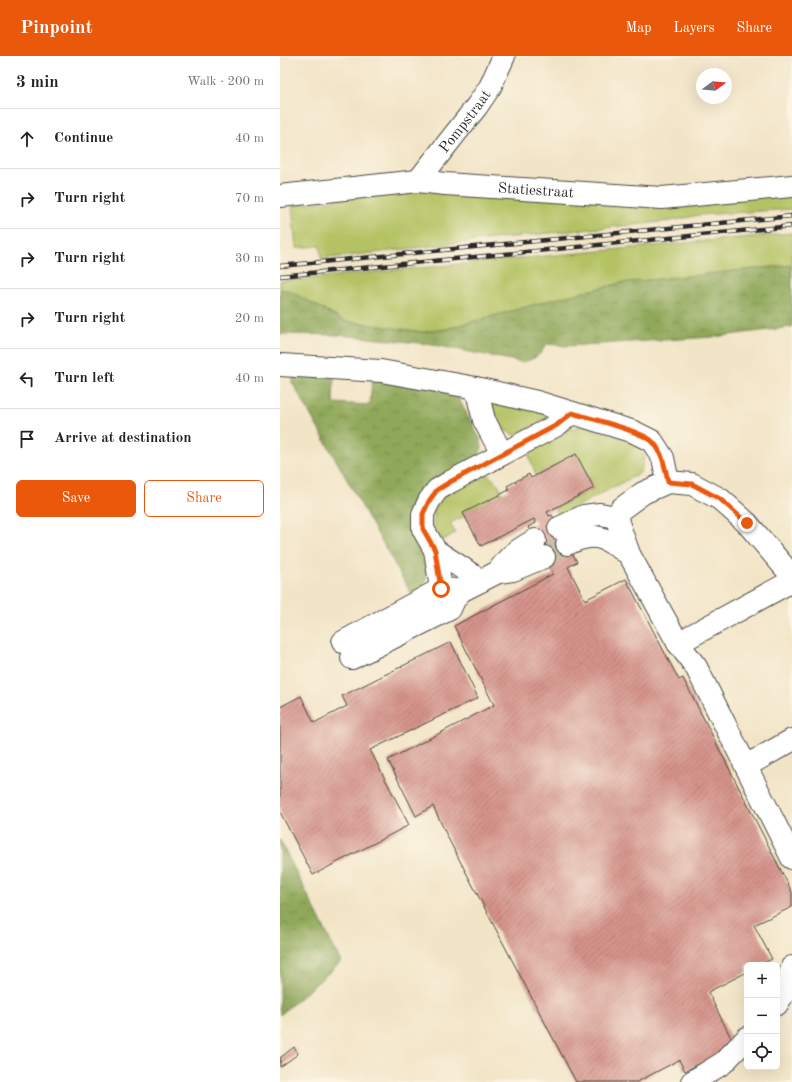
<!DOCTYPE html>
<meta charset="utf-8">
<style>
:root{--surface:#fff;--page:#f6f6f6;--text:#222;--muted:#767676;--line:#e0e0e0;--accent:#ea580c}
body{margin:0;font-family:"Old Standard TT",serif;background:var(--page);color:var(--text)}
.controls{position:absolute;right:12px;bottom:12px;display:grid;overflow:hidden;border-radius:6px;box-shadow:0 4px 16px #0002}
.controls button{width:36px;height:36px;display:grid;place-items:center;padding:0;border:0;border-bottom:1px solid var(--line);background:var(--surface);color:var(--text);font:20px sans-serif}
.compass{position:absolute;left:416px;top:12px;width:36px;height:36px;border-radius:50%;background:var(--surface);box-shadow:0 4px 16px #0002;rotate:74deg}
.stop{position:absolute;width:12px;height:12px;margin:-9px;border:3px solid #ea580c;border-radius:50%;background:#fff}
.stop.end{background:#ea580c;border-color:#fff;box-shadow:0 1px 4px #0008}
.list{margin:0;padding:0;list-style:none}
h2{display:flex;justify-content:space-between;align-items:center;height:52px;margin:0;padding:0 16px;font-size:17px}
h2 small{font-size:13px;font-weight:400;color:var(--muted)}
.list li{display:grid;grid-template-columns:26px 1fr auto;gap:12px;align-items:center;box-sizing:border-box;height:60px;padding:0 16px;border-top:1px solid var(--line)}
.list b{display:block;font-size:15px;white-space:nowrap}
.list em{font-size:13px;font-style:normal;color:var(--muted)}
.actions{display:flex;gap:8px;padding:12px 16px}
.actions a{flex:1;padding:9px 0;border:1px solid var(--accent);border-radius:6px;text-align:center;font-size:14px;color:var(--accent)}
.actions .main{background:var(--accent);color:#fff}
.icon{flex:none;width:22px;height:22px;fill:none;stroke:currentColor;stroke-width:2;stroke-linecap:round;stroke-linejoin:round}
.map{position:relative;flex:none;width:512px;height:1026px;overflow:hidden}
header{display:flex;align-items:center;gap:24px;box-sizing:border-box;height:56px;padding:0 20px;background:var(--accent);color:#fff}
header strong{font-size:19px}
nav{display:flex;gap:22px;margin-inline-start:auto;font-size:14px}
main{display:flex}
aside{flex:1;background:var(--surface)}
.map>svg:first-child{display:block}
</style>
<header>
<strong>Pinpoint</strong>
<nav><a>Map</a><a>Layers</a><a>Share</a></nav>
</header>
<main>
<aside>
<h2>3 min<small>Walk · 200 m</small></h2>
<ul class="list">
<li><svg class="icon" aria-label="ahead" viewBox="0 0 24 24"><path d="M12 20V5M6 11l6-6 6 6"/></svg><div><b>Continue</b></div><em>40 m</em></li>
<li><svg class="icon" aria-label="right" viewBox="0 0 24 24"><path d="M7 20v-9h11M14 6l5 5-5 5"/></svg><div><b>Turn right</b></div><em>70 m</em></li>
<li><svg class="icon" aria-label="right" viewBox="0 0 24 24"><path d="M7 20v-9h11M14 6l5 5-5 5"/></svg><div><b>Turn right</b></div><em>30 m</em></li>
<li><svg class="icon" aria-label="right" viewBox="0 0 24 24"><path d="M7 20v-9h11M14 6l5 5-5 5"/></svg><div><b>Turn right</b></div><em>20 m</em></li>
<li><svg class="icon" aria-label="left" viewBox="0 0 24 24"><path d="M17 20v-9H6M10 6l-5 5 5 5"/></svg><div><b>Turn left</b></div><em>40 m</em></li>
<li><svg class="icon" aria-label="arrive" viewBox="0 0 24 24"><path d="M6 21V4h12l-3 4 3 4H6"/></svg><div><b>Arrive at destination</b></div></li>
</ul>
<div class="actions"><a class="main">Save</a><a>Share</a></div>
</aside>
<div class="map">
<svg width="512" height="1026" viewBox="0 0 512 1026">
<defs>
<pattern id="forest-crowns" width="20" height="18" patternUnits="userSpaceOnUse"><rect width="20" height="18" fill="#8fa85a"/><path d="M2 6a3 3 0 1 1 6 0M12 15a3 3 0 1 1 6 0" fill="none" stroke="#75894b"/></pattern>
<pattern id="building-hatch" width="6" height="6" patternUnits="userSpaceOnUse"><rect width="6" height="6" fill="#d5938a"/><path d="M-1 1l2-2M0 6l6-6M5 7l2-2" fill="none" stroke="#ad7871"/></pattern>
</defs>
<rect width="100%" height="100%" fill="#fcf5e5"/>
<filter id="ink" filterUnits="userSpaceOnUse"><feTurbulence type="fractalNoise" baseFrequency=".025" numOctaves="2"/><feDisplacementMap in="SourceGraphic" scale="8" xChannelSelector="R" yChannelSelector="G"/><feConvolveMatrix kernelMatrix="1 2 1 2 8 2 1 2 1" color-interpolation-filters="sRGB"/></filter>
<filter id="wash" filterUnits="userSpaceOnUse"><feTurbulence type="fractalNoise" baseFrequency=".012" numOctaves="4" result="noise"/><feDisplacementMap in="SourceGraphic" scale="16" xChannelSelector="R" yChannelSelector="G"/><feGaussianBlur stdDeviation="0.9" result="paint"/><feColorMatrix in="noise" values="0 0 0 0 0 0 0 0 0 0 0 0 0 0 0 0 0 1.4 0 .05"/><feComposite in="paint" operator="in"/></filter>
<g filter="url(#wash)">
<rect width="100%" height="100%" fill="#f2e4c6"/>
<!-- grass -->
<path fill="#b4c264" stroke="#707648" d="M135,132L512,136V153L419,159L391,165L221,182L41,203L40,190L16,192L12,150Z
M512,177V209L341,227L271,244L166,273L142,276L64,265L8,234H0V225Z
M212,347L268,358L267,363L235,379L224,374L213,353Z
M304,369L360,389C367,398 363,407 360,417L279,460L274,453L314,432L296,399L256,419L249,400L251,394L285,374Z
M207,418L219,429L222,438L183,457L185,460L170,467L175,477L163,484L153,475L154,454L167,437Z"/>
<!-- forest -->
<path fill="url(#forest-crowns)" stroke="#5d6a42" d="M512,209V271L433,281L287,290L267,288C264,291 263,294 261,297C255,302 249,305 241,306L149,288L58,279L0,278V234H8L64,265L142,276L166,273L271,244L341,227Z
M13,319L54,322L53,347L90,349L92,324L170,335L178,341L200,383L202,391L200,397L196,403L151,427C149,435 135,478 136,483C137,487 140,491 142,494C149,513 150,529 133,541L12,326Z
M0,784L61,906L0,959Z"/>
<g id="blocks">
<!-- building -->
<path fill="url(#building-hatch)" d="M296,398L314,432L267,456L269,460L272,459L297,506L288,511L305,544L346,523L399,624L403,622L512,836V851L474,869L492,903L480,909H467V916L428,936L455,990L405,1015L399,1004L357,1026H296L169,784L153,750L136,760L108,704L214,649L174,570L273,518L248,471L256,467L254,463L201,490L183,457L229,434L227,430L249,418L251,422Z
M171,586L198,642L90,694L129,769L33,819L0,756V651L21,640L34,667L67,650L62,640Z
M14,991L18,998L0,1011V1002Z"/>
</g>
</g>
<g filter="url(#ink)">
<use href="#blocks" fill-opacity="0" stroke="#494742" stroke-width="1"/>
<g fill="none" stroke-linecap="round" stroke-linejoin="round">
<!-- minor-tunnel -->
<path stroke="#cabfa7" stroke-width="22" stroke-dasharray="22 11" stroke-linecap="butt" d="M264,501L287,488"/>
<!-- minor casing -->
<g stroke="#494742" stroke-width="24">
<g id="minor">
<path id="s1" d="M138,125L197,50L210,31L224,0"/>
<path id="s2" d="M0,140L138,125L165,128L382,142L512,130"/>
<path d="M0,309L101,315L196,332L257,346L354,376L372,385L383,402L388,426"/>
<path d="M196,332L204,364L222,398"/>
<path d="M279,472L304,460L320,458L336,461"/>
<path d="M287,488C317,474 324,482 349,498"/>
<path d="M155,494C170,505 186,513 200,525"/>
<path d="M218,516C229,499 238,494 255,484"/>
<path d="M512,520L467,467L440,443L412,428L388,426L363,437L341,453L336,461L349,498L398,587L416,611L512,802"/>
<path d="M161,533L155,494L143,473V458L149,445L157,434L170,426L277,369L292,357"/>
<path d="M63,586L161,533L176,534"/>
<path d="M398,587L512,525"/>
<path d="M72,602L170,553L174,544L181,535L218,516L233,514L264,501"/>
<path d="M466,710L512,684"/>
<path d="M497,948L506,933L512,911"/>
<path d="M412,1026L443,1007L467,982"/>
</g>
</g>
<!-- minor -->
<use href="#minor" stroke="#fff" stroke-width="22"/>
<!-- rail casing -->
<g stroke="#2b2b2b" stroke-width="4.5">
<path id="rail" d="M0,210L512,160
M0,220L512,170"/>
</g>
<!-- rail -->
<use href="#rail" stroke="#fcf5e5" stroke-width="3" stroke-dasharray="9" stroke-linecap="butt"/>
</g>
</g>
<g fill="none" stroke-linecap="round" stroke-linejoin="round" filter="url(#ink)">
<!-- route -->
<path stroke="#ea580c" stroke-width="5" d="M161,533L155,494L143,473V458L149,445L157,434L170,426L277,369L292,357C309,362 362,375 373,386C383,397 385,412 388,426L412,428L440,443L467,467"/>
</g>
<g text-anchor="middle" stroke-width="3.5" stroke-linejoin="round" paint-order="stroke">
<!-- street labels -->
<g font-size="15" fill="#2b2b2b" stroke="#fcf5e5">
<text dy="5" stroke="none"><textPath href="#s1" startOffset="76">Pompstraat</textPath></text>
<text dy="5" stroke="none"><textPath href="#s2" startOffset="257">Statiestraat</textPath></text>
</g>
</g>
</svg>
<div class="controls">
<button>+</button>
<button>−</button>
<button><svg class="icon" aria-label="locate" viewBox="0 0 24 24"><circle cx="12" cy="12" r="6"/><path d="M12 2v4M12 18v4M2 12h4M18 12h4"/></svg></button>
</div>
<svg class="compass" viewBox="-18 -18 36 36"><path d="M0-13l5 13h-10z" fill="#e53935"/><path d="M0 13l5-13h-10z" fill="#767676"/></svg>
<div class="stop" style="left:161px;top:533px"></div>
<div class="stop end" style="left:467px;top:467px"></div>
</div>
</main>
